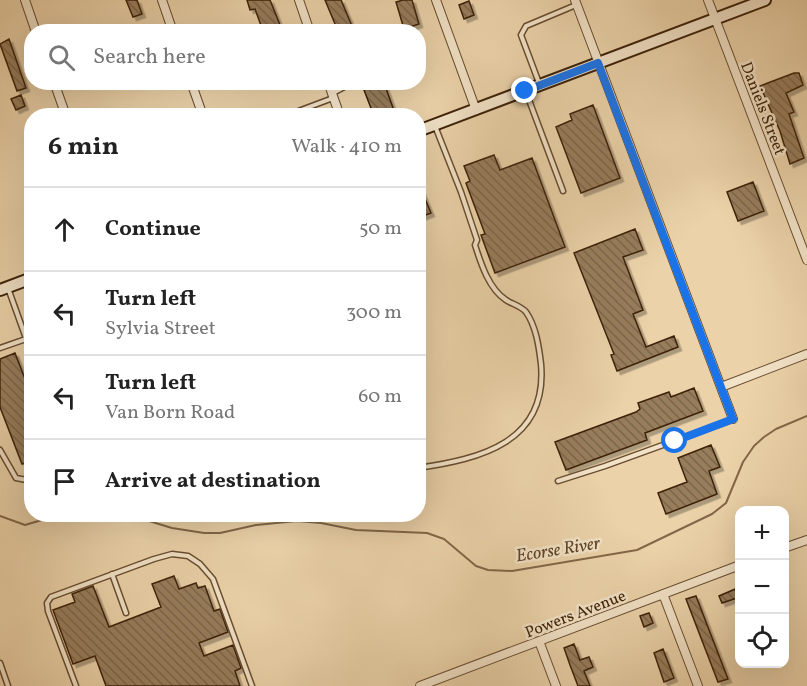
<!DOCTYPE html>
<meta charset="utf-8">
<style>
:root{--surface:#fff;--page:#f6f6f6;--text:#222;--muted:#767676;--line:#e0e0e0}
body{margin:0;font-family:Vollkorn,serif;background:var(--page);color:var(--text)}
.controls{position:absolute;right:18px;bottom:18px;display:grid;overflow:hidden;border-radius:12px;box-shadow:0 6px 24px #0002}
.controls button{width:54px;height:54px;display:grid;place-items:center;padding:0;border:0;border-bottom:2px solid var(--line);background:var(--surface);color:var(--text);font:30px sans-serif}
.stop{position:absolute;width:18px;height:18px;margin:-14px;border:4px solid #1a73e8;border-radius:50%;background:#fff}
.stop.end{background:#1a73e8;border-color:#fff;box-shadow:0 2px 6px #0008}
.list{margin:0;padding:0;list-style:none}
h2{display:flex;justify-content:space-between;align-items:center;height:78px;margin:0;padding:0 24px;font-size:26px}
h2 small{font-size:20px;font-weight:400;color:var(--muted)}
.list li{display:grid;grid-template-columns:39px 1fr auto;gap:18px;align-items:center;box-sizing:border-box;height:84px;padding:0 24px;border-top:2px solid var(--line)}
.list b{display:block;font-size:22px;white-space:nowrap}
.list p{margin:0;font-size:20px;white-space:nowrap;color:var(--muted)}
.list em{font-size:20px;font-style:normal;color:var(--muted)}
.icon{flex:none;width:33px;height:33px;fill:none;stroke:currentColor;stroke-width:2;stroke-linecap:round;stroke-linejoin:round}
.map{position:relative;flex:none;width:807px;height:686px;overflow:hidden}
.search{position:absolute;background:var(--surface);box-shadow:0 6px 24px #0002;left:24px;top:24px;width:402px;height:66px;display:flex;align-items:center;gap:15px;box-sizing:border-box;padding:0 21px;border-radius:24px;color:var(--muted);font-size:22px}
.panel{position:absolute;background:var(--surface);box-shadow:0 6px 24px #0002;left:24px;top:108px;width:402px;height:414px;border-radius:24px}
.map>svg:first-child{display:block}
</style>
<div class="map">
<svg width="807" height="686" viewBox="0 0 807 686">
<defs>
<pattern id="building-back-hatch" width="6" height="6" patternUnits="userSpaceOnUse" patternTransform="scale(1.5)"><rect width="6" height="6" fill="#977d5c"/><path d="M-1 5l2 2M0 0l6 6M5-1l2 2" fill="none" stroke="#7c664a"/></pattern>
<filter id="shadow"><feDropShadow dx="3.5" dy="3.5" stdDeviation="0" flood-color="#0004"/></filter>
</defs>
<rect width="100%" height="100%" fill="#ebd2a9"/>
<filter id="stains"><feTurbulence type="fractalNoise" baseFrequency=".00333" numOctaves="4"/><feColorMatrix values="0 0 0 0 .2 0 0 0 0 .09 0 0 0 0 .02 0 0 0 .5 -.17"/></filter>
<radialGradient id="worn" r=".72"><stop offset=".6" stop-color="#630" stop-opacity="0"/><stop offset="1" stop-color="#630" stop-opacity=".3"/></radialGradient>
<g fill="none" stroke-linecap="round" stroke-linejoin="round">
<!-- stream -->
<path stroke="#826748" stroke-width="2" d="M126,514L172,528L204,533H220L256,525L297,521L321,523L356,530L427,533L444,539L476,566L488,570L512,571L637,550L712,514L726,503L743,462L754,446L764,437L776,429L807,416
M0,516L25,525L62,514"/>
</g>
<!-- building -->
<path fill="url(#building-back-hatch)" stroke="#3c2108" stroke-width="1.5" filter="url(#shadow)" d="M126,0H137L142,14L133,17Z
M247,0H270L280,25L263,31L255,9L250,10Z
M325,0H341L352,26L338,31Z
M403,0H412L419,24L404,29L396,2Z
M469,1L474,15L464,19L459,5Z
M9,39L26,88L17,91L0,44Z
M794,73H799L803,85L786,93L794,112L789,114L804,158L790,164L780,131L760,86Z
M384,83L396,116H374L364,90Z
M21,95L25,106L16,110L11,99Z
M593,105L620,178L581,193L556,127L572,120L570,114Z
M494,155L500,170L532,158L565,247L495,273L481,235L485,234L466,183L470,181L464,166Z
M418,182L431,213L418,218Z
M753,182L764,211L738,221L727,192Z
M635,229L643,250L623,257L643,310L633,314L646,347L674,336L678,347L617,371L611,355L614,354L574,253Z
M15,353L32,397V461L22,464L0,407V359Z
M694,388L703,411L645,433L647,440L566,470L555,442L636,412L640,409L638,403L669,392L671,397Z
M711,445L720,467L709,471L717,494L666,514L658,493L687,482L678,458Z
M174,576L179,589L196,583L198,588L205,586L214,611L220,609L228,632L199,643L204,656L233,645L241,668L235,671L240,686H106L95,656L73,664L53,610L75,602L72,594L93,586L109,627L161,607L152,584Z
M740,587V597L722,603L719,596Z
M696,596L728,679L718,682L686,599Z
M649,613L653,623L644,627L640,616Z
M574,644L580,660L589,657L593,667L584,671L590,686H578L570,665L564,648Z
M663,649L674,678L664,682L654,653Z"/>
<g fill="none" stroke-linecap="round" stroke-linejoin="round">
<!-- service casing -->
<g stroke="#684d30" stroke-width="7">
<path id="service" d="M539,83L521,35L526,26L576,5
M526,92L563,191
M333,93L354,82
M285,116L333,98
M8,288L32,355
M0,348L26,339
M0,450L16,478L32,481
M418,468C481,459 548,442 541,364C539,347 536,326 526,312C521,306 512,304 506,300C489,289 481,264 475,245L477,240L461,192L435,126
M558,481L605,466L732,420
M112,574L126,613
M0,663L8,686
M76,686L48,611L47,603L51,597L154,559L172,554L188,556L200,564L213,579L252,686"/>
</g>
<!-- minor casing -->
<g stroke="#684d30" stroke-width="10">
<path id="minor" d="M25,0L36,32
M162,0L173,32
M299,0L310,32
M436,0L476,110
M575,0L733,419
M708,0L807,260
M54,82L66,116
M191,82L203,116
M328,82L340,116
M721,387L807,354
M784,548L807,540
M663,594L698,686
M539,641L556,686
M420,686L740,565"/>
</g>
<!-- secondary casing -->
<g stroke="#3c2108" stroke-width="14">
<path id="secondary" d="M418,131L765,0
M0,290L32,278"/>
</g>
<!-- service -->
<use href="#service" stroke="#f2e2c7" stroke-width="4"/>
<!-- minor -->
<use href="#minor" stroke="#f2e2c7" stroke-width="8"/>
<!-- secondary -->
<use href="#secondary" stroke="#f2e2c7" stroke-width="10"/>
</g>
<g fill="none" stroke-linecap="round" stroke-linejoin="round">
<!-- route -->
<path stroke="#1a73e8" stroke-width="8" d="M525,91L598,63L733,419L675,441"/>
</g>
<g text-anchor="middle" stroke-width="5" stroke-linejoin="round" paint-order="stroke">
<!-- street labels -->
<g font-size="16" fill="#3c2108" stroke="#f2e2c7">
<text transform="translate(764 108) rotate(69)" y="6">Daniels Street</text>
<text transform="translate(575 613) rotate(-21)" y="6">Powers Avenue</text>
</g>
<!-- water labels -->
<g font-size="18" font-style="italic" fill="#5f4428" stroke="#f2e2c7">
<text transform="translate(558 549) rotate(-9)" y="6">Ecorse River</text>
</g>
</g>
<rect width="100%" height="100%" filter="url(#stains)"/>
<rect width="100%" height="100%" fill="url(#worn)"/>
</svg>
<div class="controls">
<button>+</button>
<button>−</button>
<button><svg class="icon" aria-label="locate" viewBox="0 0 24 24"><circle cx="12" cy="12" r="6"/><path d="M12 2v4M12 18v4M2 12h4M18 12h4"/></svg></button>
</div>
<div class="stop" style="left:675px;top:441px"></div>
<div class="stop end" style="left:525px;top:91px"></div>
<div class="search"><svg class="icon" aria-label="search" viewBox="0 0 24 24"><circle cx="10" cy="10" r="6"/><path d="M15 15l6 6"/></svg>Search here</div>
<section class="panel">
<h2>6 min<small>Walk · 410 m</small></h2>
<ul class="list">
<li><svg class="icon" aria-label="ahead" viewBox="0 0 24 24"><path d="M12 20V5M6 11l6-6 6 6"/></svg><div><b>Continue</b></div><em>50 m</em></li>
<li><svg class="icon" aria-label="left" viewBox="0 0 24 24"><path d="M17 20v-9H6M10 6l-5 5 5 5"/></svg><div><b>Turn left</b><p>Sylvia Street</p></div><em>300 m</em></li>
<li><svg class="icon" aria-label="left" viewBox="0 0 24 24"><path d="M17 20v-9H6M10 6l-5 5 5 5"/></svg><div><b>Turn left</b><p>Van Born Road</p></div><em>60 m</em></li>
<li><svg class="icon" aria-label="arrive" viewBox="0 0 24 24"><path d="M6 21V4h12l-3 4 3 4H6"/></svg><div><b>Arrive at destination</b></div></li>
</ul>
</section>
</div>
